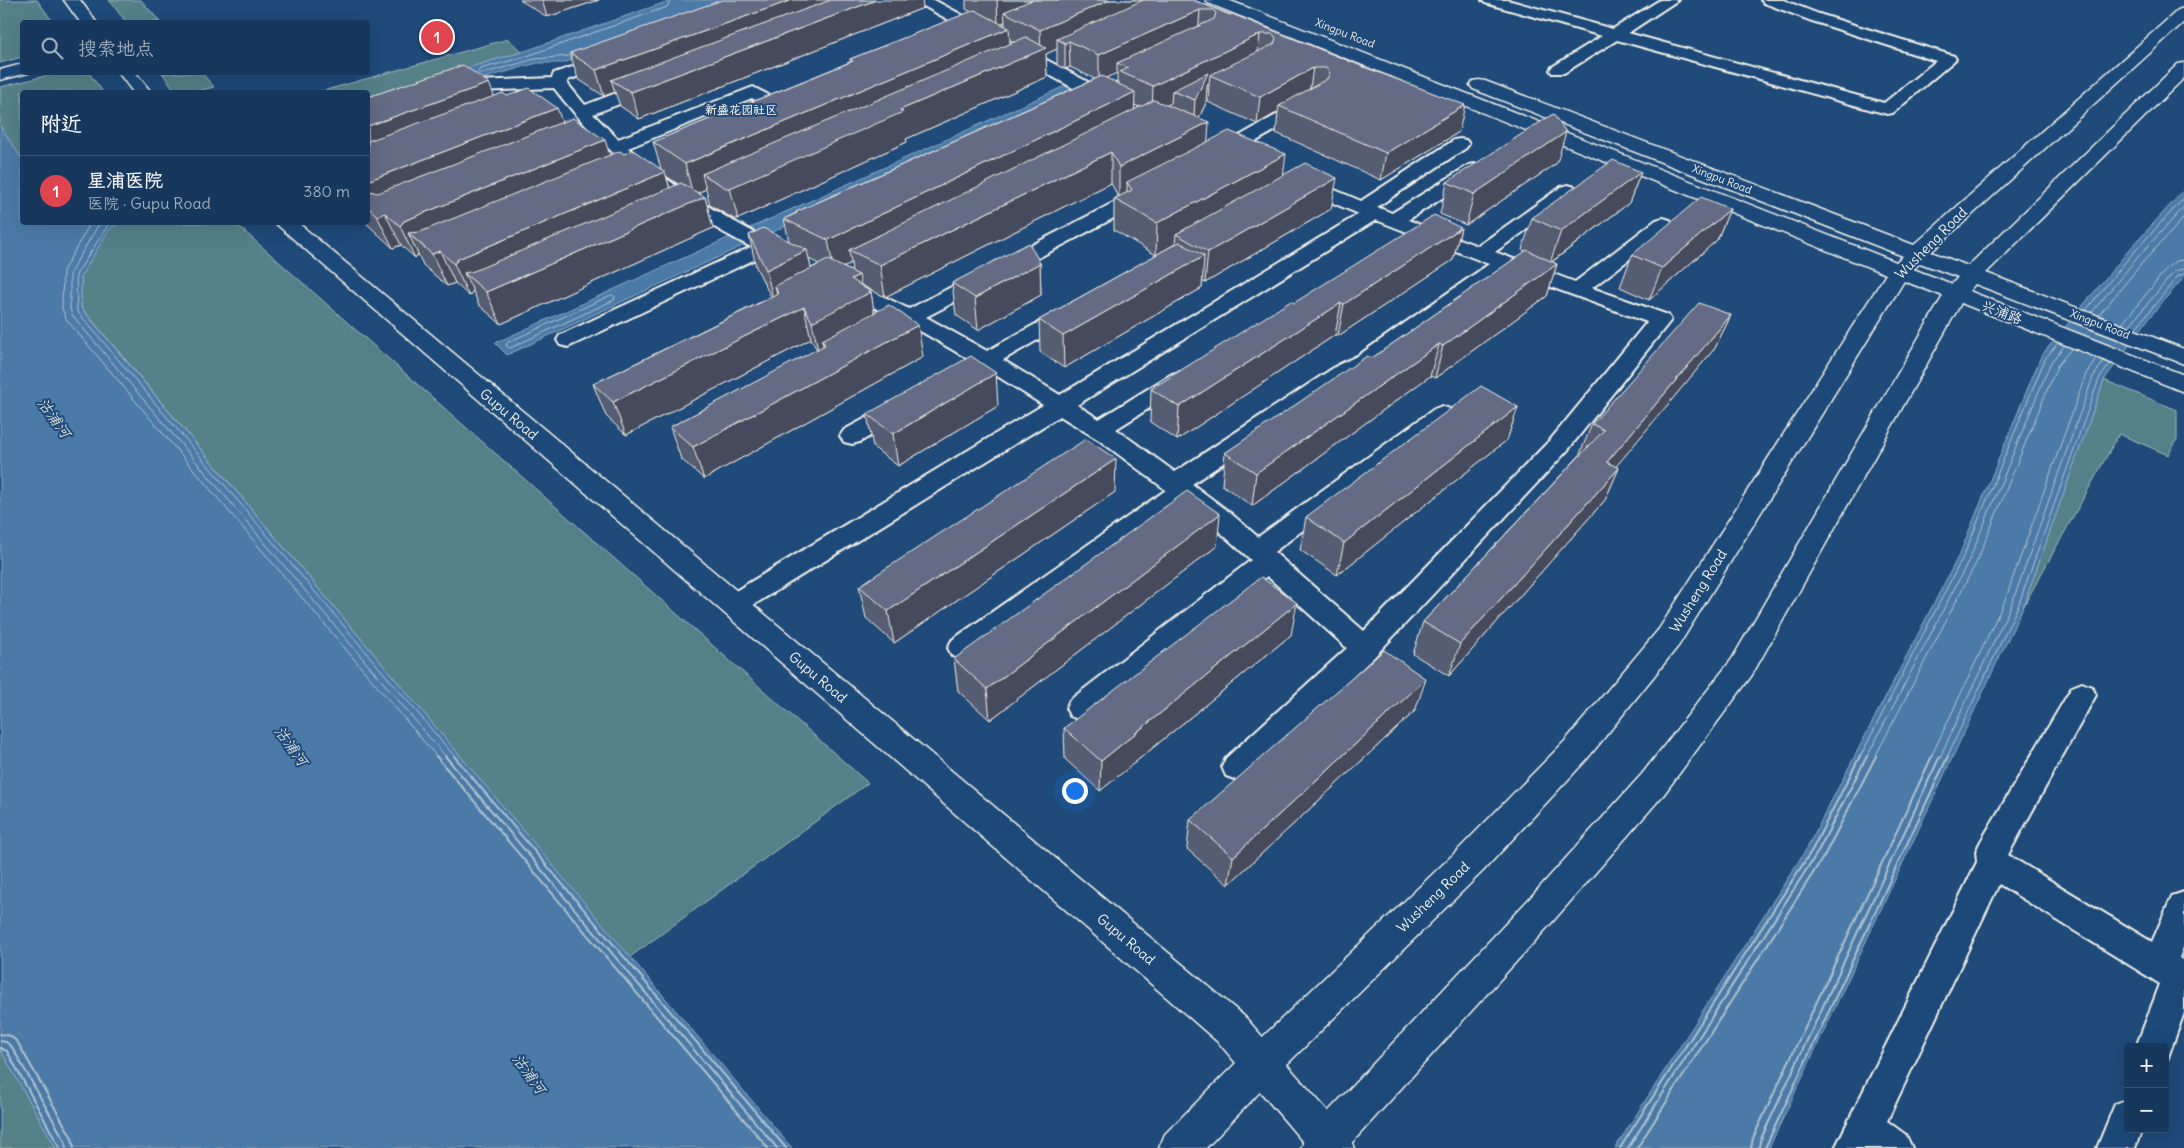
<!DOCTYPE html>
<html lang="zh">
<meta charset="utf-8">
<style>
:root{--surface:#17385c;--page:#203f62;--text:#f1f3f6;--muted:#9eacbb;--line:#365272;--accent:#ffd166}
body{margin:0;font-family:Delius,"LXGW WenKai TC",sans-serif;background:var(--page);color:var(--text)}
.controls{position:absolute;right:15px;bottom:15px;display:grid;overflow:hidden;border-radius:5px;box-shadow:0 5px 20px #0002}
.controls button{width:45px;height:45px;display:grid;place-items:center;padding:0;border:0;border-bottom:1px solid var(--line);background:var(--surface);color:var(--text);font:25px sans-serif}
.you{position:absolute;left:1074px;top:790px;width:18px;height:18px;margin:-12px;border:4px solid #fff;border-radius:50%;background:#1a73e8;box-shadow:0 0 0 8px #1a73e833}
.badge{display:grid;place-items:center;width:32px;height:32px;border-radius:50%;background:var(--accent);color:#fff;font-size:16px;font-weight:700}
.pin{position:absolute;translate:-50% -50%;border:2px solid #fff;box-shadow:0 1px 5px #0006}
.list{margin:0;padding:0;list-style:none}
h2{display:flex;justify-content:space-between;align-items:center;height:65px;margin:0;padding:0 20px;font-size:21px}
h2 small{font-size:16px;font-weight:400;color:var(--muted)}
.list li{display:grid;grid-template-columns:32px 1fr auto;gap:15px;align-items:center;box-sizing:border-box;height:70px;padding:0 20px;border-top:1px solid var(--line)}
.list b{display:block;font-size:19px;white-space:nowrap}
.list p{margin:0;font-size:16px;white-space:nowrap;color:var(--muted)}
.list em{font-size:16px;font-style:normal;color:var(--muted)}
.icon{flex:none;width:28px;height:28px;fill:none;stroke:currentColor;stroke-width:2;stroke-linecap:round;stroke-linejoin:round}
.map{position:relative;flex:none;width:2184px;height:1148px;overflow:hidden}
.search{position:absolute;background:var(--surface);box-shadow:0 5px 20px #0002;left:20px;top:20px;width:350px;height:55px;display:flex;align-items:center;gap:12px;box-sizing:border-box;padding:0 18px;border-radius:5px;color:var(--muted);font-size:19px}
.panel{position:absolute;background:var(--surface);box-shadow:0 5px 20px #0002;left:20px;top:90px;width:350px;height:135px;border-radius:5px}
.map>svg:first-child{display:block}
</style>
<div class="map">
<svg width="2184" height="1148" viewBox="0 0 2184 1148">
<rect width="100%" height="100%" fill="#1f4a7a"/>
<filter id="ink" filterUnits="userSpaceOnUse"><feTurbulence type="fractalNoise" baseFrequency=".02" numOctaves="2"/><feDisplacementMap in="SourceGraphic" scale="10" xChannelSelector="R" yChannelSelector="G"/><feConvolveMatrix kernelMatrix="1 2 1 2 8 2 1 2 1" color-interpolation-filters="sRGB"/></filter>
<g filter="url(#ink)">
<!-- green -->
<path fill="#558088" stroke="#a4b8b8" d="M0,0H37L53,22H22V57L0,63Z
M109,0H141L160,22H126Z
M508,39L522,52L368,97V92H319Z
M58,73H89L103,92H22V159L0,126V87Z
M162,73H202L214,87C201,90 189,94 176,92Z
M118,223H235L868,783L630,957L81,307V276L109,229Z
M2104,380L2177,410V440L2168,455L2119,434L2023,607Z
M0,1049L56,1148H0Z"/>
<!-- water -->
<path fill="#4c7aa8" stroke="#8faac2" d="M672,0H741L563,63H537L478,80L368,117V97L522,52Z
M1065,86L1075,92L507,355L495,343Z
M0,126L22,159V222L118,223L109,230L81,276V308L792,1148H56L0,1049Z
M2184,190V277L2149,318L2104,380L2023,607L1769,1148H1615L1807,848L1960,553L2041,356L2129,250Z"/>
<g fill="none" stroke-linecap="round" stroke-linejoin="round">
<!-- shore-far1 -->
<path stroke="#b1c1ce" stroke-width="1" d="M569,56L535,59L481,74L478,72L480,69L524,57L667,7L671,0
M91,222L63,271L62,308L66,319L437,757
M100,222L70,273V308L72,315L446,757
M110,222L76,275L77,311L455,757
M612,295L615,297L614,300L510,348L506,346L507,343Z
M2086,310L2133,253L2184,198
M2092,312L2138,257L2184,207
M2099,315L2143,262L2184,218
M2122,324L2168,267L2176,261L2184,260
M2129,326L2174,272L2184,268
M2135,329L2178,276L2184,274
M1860,757L1964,555L2045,359L2058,343
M1867,757L1970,558L2051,362L2064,346
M1875,757L1977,561L2057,366L2072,348
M1931,757L2005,600L2086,374L2096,358
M1940,757L2012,603L2093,377L2104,361
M1947,757L2018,606L2099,379L2110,364"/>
<!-- shore -->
<path stroke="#b1c1ce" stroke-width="2" d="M436,756L768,1148
M445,756L777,1148
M454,756L786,1148
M0,1034L11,1036L18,1043L72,1138L74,1148
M0,1041L6,1042L12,1047L65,1141L66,1148
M0,1048L7,1051L60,1148
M1620,1148L1812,850L1860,756
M1628,1148L1817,853L1867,756
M1637,1148L1824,856L1876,756
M1751,1148L1753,1138L1932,756
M1759,1148L1760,1141L1940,756
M1765,1148L1948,756"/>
<!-- minor casing -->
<g stroke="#f4f1e8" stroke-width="4">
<path id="minor" d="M915,0H934L1118,98L1121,102L1118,106H1106L918,3Z
M1482,0H1507L1613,29L1660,0H1678L1628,33L1884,103L1936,61L1809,20L1764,3L1761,0H1783L1819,14L1954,56L1956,59L1893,113L1887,114L1617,40L1564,73H1552L1550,70L1552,67L1602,36L1485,3Z
M609,55L615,57L617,60L615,63L568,80L567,83L585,105L645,82H657L659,86L657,90L593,114L618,139L753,87L788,105L791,109C785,117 772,121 763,119L760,115L769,109L752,98L628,148C675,190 731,221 788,250L791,254L788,258L781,260L766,254L568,347L560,345L557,340L560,335L751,247C674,208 607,157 554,88L477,91L456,98L450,97L448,93L450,89L475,81L552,78L554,73Z
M1307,100L1313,101L1316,105L1313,109L1223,160L1217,161L1211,160L1208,156L1211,152L1301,101Z
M1460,139L1466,140L1469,144L1466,148L1377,207L1392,213L1469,165L1475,164L1481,165L1484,169L1481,173L1408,220L1478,246L1561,187L1568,185L1575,187L1577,191L1575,195L1495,252L1575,282L1656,220L1663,218L1670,220L1673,224L1670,228L1592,288L1668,315L1671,320L1567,451L1375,656L1248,776L1237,780L1226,776L1222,767L1226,758L1347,648L1267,576L1090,716L1080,720L1070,716L1066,708L1070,700L1251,560L1210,523L1183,503L972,656L962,659L952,656L948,648L952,640L1166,490L1099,440L1060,416L742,612L733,615L724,612L720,605L724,598L1043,405L986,369L976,373L968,371L965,366L970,360L910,325L898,329L890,328L887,323L893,317L832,286L829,282L832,278L839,276L846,278L909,309L1138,190L1145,188L1152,190L1154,194L1152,198L926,317L987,351L1063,309L1070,307L1077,309L1081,313L1077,317L1003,360L1060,395L1359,214L1295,187L1293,183L1295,179L1302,177L1309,179L1361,201L1454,140ZM1376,220L1489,264L1359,355L1338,365L1175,472L1116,429L1188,384L1191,379L1188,374L1180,372L1172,374L1099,419L1077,405ZM1507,271L1647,322L1551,439L1364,631L1274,552L1450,419L1454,414L1450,409L1442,406L1434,409L1258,537L1228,511L1192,484L1354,375L1375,365Z
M900,401L908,404L912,409L908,414L860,442L852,444L844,442L840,436L844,430L892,404Z
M2082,683L2092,687L2096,695L2008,855L2152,942L2172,896L2184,892V945L2179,958L2184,961V1013L2167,1060L2165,1047H2136L2160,984L1999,884L1887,1121L1906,1135L1912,1148H1835L1977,862L1976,851L1981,841L2072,687Z
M2128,1099V1129H2142L2135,1148H2097L2115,1104Z"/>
</g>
<!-- tertiary casing -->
<g stroke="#f4f1e8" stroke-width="3">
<path id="tertiary" d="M64,0H80L96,22H80Z
M22,64V72L28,73L0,80V70Z
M118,72H135L151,92H133Z
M274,222H297L1245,1017L1348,1134L1354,1148H1308L1219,1043Z"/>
</g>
<!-- secondary casing -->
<g stroke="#f4f1e8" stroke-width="3">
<path id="secondary" d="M1206,0H1228L1896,262L1903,256L1473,89L1470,85L1473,81L1479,80L1485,81L1914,245L2178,10L2184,8V22L1931,252L1968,266L2178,64L2184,63V78L1986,273L2184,349V364L1975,284L1969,291L2184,375V392L1961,303L1752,675L1664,794L1554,920L1347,1148H1301L1307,1134L1530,898L1642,774L1732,659L1943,296L1904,281L1679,645L1587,759L1483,871L1275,1076L1206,1148H1159L1165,1134L1249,1050L1459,849L1565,741L1659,629L1886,274L1208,3ZM1920,263L1958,277L1952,284L1913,269Z"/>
</g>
<!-- minor -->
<use href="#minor" fill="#1f4a7a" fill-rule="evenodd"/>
<!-- tertiary -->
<use href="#tertiary" fill="#1f4a7a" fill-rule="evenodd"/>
<!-- secondary -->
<use href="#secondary" fill="#1f4a7a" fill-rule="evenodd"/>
</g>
<!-- wall -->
<path fill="#555d72" stroke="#f4f1e8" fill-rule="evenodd" d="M520,0H599L547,17Z
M966,0H1193L1364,67L1459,132L1381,180L1276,133L1278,112L1257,124L1208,102L1209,84L1207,85L1206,103L1199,118L1207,141L1283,175L1331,209L1205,283L1202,281V288L1064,368L1040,352L1039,320L1156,255L1114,230V199L1118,197L1111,183L885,297L861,285L871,292L874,313L923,357L704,479L681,459L670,427L817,350L811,339L626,435L606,416L593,384L771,297L756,267L749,235L789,241L784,219L796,213V212L1095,79L1070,67L1065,69L1057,65V49L1046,54L1047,77L906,139L907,142L738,219H734L710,205L706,189L698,193L705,197L713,228L501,324L479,305L473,291L469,296L455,283L447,286L423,265L418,254L415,258L401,245L393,248L365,222H368V97L507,96L562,122L610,155L624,154L661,169L653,142L850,62V59L971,12L966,9ZM1005,22V25L1000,23ZM1010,40L1014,42L1010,44ZM1117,73V83L1105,78ZM1134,105L1140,107L1134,110ZM666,176L678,184L670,188ZM809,259L819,264L811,268ZM851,263L852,272L843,267Z
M923,8L639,119L620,106L615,92L604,96L578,79L570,53Z
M1557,163L1466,225L1440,214L1447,182Z
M1641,172L1629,203L1552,262L1557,264L1547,296L1435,378L1430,376L1252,506L1222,485L1225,453L1372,358L1526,251L1522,250L1532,218Z
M1730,209L1717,240L1649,300L1620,287L1632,255Z
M1461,228L1453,260L1338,336L1335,335L1177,440L1150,422L1151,389L1294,303Z
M1040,263L1041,295L978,330L956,315L952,283Z
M1731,315L1715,348L1616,466L1619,468L1605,500L1449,676L1413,654L1423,622L1579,456L1592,424Z
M998,406L898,466L873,447L867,414Z
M1518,407L1507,440L1337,575L1300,550L1306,517Z
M1115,492L894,643L866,618L859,586Z
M1217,546L990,720L958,691L954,659Z
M1291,635L1100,791L1065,759L1064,728Z
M1415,711L1228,885L1187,849L1190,820Z"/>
<!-- shaded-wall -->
<path fill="#454c5c" stroke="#f4f1e8" d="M542,0H599L547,17Z
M792,0H865L611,80L615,92L604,96L596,70Z
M876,0H922L923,8L639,119L631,92Z
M997,0H1057L1004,12L1005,22L998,24Z
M1110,0H1146L1069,41L1070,67L1065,69V43L1057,39V49L1046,54L1047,77L906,139L907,142L738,219L730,188L900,110L1041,50L1040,30Z
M1200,10L1198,35L1117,63V73L1099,81V55Z
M1009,28L1011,57L702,174L706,189L693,195L685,164Z
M1260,34L1257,60L1210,75L1209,84L1207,85L1206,103L1193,130L1209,122L1207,152L1127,182V194L1119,198V167L1193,130L1195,100L1172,91L1171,103L1152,113L1153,86Z
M1313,68L1309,94L1279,106L1278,112L1257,124L1260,97Z
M489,83L501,113L368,162V126Z
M1135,92L1134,122L849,250L851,263L834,272L828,240Z
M1465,105L1459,132L1381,180L1386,153Z
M557,108L568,138L385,213L401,245L393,248L377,216L368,189V184L370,180Z
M1566,132L1557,163L1466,225L1474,194Z
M605,140L615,171L426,249L408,233L418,254L415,258L400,226L404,221Z
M1111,152V183L885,297L880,265Z
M1286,154L1282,185L1176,234L1175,244L1156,255L1157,223Z
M665,172L674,203L481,287L464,273L473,291L469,296L454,264L458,259Z
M1641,172L1629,203L1550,263L1561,231Z
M1337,178L1331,209L1205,283L1208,252Z
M705,197L713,228L501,324L486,292Z
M1730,209L1717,240L1649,300L1662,268Z
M1461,228L1453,260L1338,336L1344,304Z
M807,250L814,282L775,286L778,300L774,302L766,270Z
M440,251L455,283L447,286L432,254Z
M1204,256L1202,288L1064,368L1063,336Z
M1040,263L1041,295L978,330L975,298Z
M1557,264L1547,296L1435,378L1443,346Z
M859,275L863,296L871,292L876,324L825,345L822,340L824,351L819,354L812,322L851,279Z
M1341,303L1335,335L1177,440L1179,407Z
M804,307L811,339L626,435L613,402Z
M1731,315L1715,348L1593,494L1607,462Z
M918,325L923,357L704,479L693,447Z
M1439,344L1430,376L1252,506L1256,473Z
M996,373L998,406L898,466L893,434Z
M1518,407L1507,440L1337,575L1344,543Z
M1116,459L1115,492L894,643L888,611Z
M1619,468L1605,500L1449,676L1460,644Z
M1220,514L1217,546L990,720L987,689Z
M1297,603L1291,635L1100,791L1101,761Z
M1426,679L1415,711L1228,885L1233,857Z"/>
<!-- building -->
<path fill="#636c84" stroke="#f4f1e8" d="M722,0H792L596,70L570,53Z
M831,0H876L631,92L611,80Z
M1032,0H1110L1040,30L1004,12Z
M1143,0H1193L1230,15L1232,14L1364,67L1465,105L1386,153L1279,106L1327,79L1330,73L1326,68H1313L1260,97L1210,75L1274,44L1276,38L1273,34H1260L1153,86L1120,72L1128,68L1117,63L1214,19L1216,13L1213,10H1200L1099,55L1069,41L1065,43L1057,39Z
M975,10L1009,28L685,164L653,142L853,61L850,59Z
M1026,37L1046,48L900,110L903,112L730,188H726L702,174Z
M463,65L489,83L368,126V97Z
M1208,73L1195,100L1172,91Z
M1102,76L1135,92L828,240L784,219L797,213L796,212Z
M529,88L557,108L370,180L368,184V141L503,93L507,96Z
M1154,100L1209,122L1119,167L1111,152L880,265L849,250Z
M1553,114L1566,132L1474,194L1447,182Z
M573,118L605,140L404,221L400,226L385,213L377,216L368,207V188L369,191L378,193Z
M1229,131L1286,154L1157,223L1114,199L1132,190L1127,182Z
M633,150L665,172L458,259L454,264L440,251L432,254L408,233L420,232L620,151L624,154Z
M1613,160L1641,172L1561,231L1532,218Z
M1305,163L1337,178L1208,252L1176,234Z
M681,183L705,197L486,292L464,273L474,271Z
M1701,197L1730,209L1662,268L1632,255Z
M1434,215L1461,228L1344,304L1341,303L1179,407L1151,389L1291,301L1294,303Z
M763,228L807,250L766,270L749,235Z
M1179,242L1204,256L1063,336L1039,320Z
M1029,243L1040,263L975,298L952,283Z
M1527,250L1557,264L1443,346L1439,344L1256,473L1225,453L1367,356L1372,358Z
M828,260L859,275L851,279L871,292L812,322L804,307L613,402L593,384L778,294L775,286Z
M1699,303L1731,315L1607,462L1619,468L1460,644L1423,622L1604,430L1592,424Z
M889,305L918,325L693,447L670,427L825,345L822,340Z
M971,356L996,373L893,434L867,414Z
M1481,386L1518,407L1344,543L1306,517Z
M1086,439L1116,459L888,611L859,586Z
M1187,491L1220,514L987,689L954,659Z
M1261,577L1297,603L1101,761L1064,728Z
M1384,650L1426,679L1233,857L1190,820Z"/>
</g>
<g text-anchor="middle" stroke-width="4" stroke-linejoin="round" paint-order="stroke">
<!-- far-street labels -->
<g font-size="11" fill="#f4f1e8" stroke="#1f4a7a">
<text transform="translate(1345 33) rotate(21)" y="4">Xingpu Road</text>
<text transform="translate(1722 179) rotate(21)" y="4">Xingpu Road</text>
<text transform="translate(2100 324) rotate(21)" y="4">Xingpu Road</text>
</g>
<!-- far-neighbourhood labels -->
<g font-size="12" font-weight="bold" fill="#f4f1e8" stroke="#1f4a7a">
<text x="741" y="114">新盛花园社区</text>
</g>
<!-- street labels -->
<g font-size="14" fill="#f4f1e8" stroke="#1f4a7a">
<text transform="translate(1931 243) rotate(-45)" y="5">Wusheng Road</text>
<text transform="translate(2002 312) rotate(21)" y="5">兴浦路</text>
<text transform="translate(509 414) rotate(40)" y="5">Gupu Road</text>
<text transform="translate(1698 591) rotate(-58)" y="5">Wusheng Road</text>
<text transform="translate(818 677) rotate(40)" y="5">Gupu Road</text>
<text transform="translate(1433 897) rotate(-44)" y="5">Wusheng Road</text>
<text transform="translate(1126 939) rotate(40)" y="5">Gupu Road</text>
</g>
<!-- water labels -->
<g font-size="15" font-style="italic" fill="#dbdfde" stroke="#1f4a7a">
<text transform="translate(54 418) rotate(54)" y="5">沽浦河</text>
<text transform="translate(291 746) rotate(54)" y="5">沽浦河</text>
<text transform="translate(529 1074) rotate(54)" y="5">沽浦河</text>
</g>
</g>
</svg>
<div class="controls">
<button>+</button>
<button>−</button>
</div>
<div class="you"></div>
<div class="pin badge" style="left:437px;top:37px;background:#e0444e">1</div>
<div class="search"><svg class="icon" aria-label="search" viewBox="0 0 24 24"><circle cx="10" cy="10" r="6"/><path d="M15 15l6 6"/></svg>搜索地点</div>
<section class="panel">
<h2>附近<small></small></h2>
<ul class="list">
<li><span class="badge" style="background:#e0444e">1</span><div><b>星浦医院</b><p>医院 · Gupu Road</p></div><em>380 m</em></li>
</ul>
</section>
</div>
